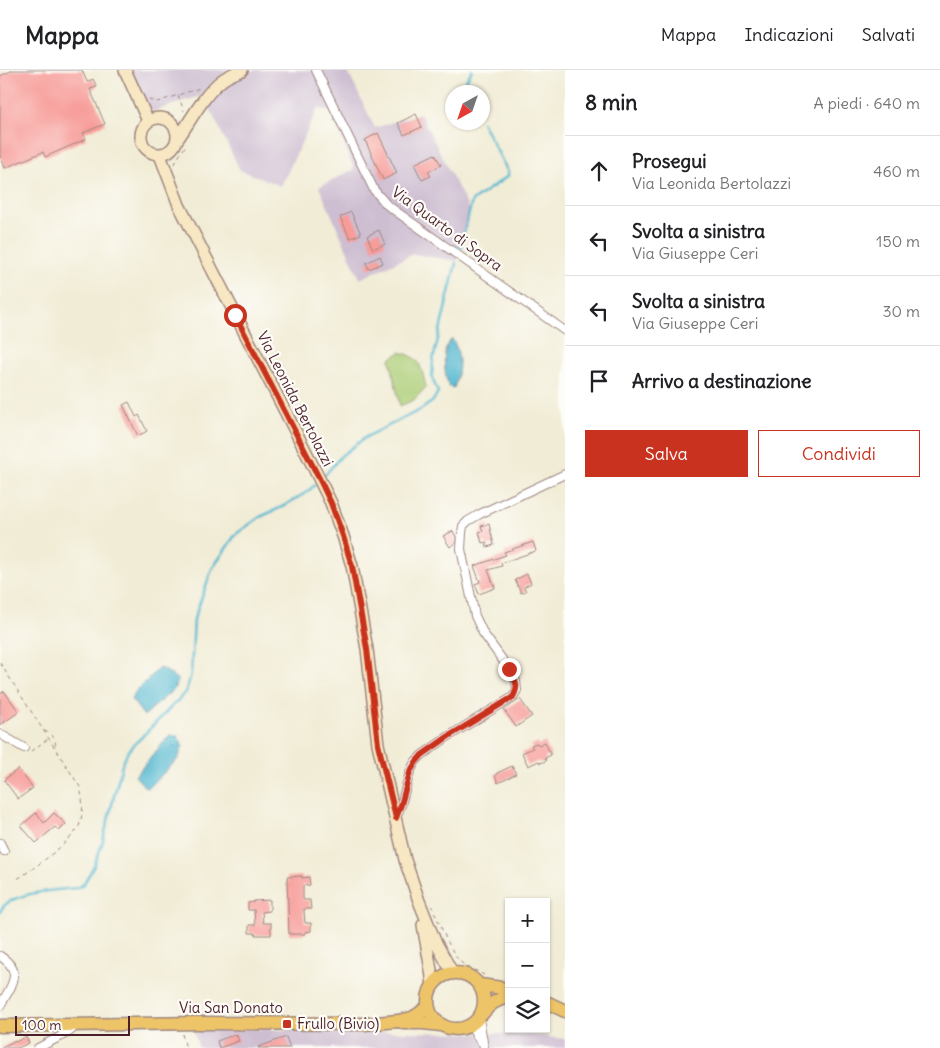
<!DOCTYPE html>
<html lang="it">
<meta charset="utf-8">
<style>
:root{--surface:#fff;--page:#f2f2f2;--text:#202124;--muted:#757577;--line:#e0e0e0;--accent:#c8321e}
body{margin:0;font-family:Delius,sans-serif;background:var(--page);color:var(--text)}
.controls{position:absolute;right:15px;bottom:15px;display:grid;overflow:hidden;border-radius:0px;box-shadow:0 1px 4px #0004}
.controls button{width:45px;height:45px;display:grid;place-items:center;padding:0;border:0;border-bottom:1px solid var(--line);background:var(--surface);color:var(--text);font:25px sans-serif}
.compass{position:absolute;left:445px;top:15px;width:45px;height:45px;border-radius:50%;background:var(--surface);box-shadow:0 1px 4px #0004;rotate:220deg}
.scale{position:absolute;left:15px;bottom:12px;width:115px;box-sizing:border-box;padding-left:5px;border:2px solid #4a1f2b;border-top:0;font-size:14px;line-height:18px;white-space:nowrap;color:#4a1f2b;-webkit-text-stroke:4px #fdfcf7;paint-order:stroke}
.stop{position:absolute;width:15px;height:15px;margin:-11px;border:4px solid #c8321e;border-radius:50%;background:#fff}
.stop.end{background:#c8321e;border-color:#fff;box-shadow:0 1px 5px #0008}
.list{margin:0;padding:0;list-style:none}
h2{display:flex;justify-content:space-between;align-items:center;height:65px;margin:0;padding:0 20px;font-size:21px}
h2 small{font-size:16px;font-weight:400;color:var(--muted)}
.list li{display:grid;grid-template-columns:32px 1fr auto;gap:15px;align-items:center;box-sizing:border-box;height:70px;padding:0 20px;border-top:1px solid var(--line)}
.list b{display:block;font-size:19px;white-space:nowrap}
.list p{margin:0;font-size:16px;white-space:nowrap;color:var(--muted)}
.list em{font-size:16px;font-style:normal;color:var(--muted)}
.actions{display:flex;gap:10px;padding:15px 20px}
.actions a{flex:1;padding:11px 0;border:1px solid var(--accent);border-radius:0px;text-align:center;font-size:18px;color:var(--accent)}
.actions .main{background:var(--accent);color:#fff}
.icon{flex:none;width:28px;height:28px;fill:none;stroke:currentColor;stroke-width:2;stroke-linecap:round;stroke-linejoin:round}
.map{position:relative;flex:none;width:565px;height:978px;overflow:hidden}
header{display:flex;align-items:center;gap:30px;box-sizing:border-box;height:70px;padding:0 25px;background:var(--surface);border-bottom:1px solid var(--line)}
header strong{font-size:24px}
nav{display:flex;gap:28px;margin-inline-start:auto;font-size:18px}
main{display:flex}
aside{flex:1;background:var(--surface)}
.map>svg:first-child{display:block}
</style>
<header>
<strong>Mappa</strong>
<nav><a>Mappa</a><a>Indicazioni</a><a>Salvati</a></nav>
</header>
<main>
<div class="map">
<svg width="565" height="978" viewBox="0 0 565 978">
<rect width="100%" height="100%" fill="#fdfcf7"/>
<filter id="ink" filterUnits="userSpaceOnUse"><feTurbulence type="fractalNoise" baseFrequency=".02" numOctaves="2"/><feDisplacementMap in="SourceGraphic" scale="10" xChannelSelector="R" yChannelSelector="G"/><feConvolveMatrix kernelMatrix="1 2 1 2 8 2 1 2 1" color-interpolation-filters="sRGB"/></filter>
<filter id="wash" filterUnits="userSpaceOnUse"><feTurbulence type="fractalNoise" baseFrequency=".0096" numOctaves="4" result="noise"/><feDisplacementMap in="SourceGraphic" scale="20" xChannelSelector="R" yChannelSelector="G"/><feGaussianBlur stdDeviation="1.12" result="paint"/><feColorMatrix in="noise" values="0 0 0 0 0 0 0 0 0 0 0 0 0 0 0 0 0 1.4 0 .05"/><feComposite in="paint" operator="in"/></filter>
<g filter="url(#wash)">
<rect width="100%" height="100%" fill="#f1ecd5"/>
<!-- industrial -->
<path fill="#cebed1" d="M124,0H347L375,58L420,43L470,141L457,191L413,184L360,209L319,117L354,99L331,42L318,38L281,116L240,100L203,25L145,44Z
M236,959L519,964L565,969V978H199L194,963L203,960Z"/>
<!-- green -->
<path fill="#abcd76" stroke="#7a7650" d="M400,282C421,287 421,297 426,317L414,330L400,336L390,289Z"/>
<!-- water -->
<path fill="#52b8d0" stroke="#4e6c7e" d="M452,269C462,284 460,301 454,318L449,317C445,308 442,285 447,276C448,273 450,271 452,269Z
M159,598L165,600L178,610L174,619L144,646L131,629L137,620Z
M177,665L183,676L178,689L147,719L135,706L169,666Z"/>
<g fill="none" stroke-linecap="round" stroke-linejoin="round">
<!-- stream -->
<path stroke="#52b8d0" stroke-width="2.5" d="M465,22L464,14L472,0
M460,179L472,131L508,106V102L482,52
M325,405L342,385L366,367L422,339L433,331L438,322L432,308L433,290L456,193
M0,842C7,822 57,820 76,818L83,815L94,796L102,774L123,691L129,680L186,622L191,604L194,549L212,499L236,464L260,447L282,437L307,422L315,415"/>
</g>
<g id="blocks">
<!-- building -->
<path fill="#f79c99" d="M13,0H82L87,12L93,9L97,17L90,19L105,54L83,63L86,69L45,87L43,82L5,98L0,86V6Z
M416,44L422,57L404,65L398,53Z
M378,63L397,103L383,110L365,70Z
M435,84L441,95L428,102L431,106L422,110L414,94Z
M351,142L361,164L350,168L340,147Z
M379,160L385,174L373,179L367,166Z
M380,186L383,193L369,199L366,193Z
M129,332L136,347L139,345L147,361L138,366L123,335Z
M489,454L494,475L487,477L486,472L482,473L479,462L483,461L481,456Z
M453,461L456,467V473L450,477L443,466Z
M533,472L536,481L501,493L502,496L488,500L495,518L479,524L475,514L480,512L474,496L506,485L504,482Z
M527,504L531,513L524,517L526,521L521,523L515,510Z
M4,621L19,642L0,655V624Z
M520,629L532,646L516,657L504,640Z
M545,672L551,685L545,688L546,691L540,693L539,691L528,696L522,683L533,678L531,675L537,673L539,675Z
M512,696L516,704L498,713L495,705L497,704V703Z
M18,699L33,718L18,729L4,710Z
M36,743L44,753L54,743L66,754L59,761L55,757L36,773L21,756Z
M302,806V808L309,807L310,815L303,816V829L304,830H310L311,839H304V841L305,853H311V861L305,862V864H289L287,807Z
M270,830V841L262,842L263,853H271V865H255V863H249V855H255L254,840H248V833L254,832V831Z
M236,964L239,971L219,978L217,971Z
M26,967L29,973L18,978H0L14,971L15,972Z
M286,967L290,978H258V977Z"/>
</g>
</g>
<g filter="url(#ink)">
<use href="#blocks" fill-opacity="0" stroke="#9e8680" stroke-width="1"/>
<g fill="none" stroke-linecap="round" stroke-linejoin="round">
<!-- street casing -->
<g stroke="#9e8680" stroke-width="10">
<path id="street" d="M316,0L374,120L387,135L565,261
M0,664L24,678
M396,748L401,735L410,702L415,692L422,685L449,666L513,627L517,620L516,611L509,599L483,563L475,546L461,479L462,463L463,456L468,451L480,444L565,404
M0,773L4,781
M0,886C25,902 11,916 0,936
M479,948L484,978
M470,956L473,959L480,971
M38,978L69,962L77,955"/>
</g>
<!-- secondary casing -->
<g stroke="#9e8680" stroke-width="14">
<path id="secondary" d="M125,0L148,51
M141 66a18 18 0 1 1 36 0a18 18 0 1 1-36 0Z
M177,70C189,53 205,23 221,11C227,6 235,3 242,0
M160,85L179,135L305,380L331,433L343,466L352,496L367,579L378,674L405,790L419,831L435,871L452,902
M423,855L431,900L433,915"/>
</g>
<!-- primary casing -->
<g stroke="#9e8680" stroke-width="15">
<path id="primary" d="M428 931a28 28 0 1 1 56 0a28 28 0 1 1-56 0Z
M480,915L509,919
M546,932L565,941
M482,944C490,934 497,929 509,927
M403,953H423L441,955
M0,956L200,953L365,954L398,951L412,948L420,943L428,936"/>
</g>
<!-- path -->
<path stroke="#9e8680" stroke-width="1" stroke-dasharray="4 4" stroke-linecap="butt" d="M178,25L184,41
M149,30L157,32L200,18
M175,94C177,87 183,82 186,74
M0,593L80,717C83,730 84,743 79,756C73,770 31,801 17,809
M44,661C52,663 57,670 55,678
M31,681L48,669
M431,835C439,850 450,884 463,894C469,899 477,900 484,905
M182,964L186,978"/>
<!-- street -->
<use href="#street" stroke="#fff" stroke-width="8"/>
<!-- secondary -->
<use href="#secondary" stroke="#f8e7c3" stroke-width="11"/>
<!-- primary -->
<use href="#primary" stroke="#eec469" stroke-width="12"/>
</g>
</g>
<g fill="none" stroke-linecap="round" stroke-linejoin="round" filter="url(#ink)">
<!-- route -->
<path stroke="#c8321e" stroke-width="6" d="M235,245L320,410L331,433L343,466L352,496L367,579L378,674L396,748L401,735L410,702L416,692L422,685L449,666L513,627C520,614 515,611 509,599"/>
</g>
<!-- markers -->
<rect fill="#c8321e" stroke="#fdfcf7" stroke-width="2" x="282" y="949" width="10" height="10" rx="2.5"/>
<g text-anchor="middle" stroke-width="4.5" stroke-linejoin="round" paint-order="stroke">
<!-- street labels -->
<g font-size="15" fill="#4a1f2b" stroke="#fdfcf7">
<text transform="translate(447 159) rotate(36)" y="5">Via Quarto di Sopra</text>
<text transform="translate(295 329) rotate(63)" y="5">Via Leonida Bertolazzi</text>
<text x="231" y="943">Via San Donato</text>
</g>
<!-- poi labels -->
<g font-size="15" fill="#4a1f2b" stroke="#fdfcf7" text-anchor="start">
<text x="297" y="959">Frullo (Bivio)</text>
</g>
</g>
</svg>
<div class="controls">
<button>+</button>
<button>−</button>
<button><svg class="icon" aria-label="layers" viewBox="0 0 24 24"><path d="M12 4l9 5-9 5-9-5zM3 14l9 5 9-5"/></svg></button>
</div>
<svg class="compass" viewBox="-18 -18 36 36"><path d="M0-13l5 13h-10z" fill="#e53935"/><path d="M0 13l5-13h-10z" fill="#757577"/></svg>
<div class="scale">100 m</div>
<div class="stop" style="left:235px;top:245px"></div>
<div class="stop end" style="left:509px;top:599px"></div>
</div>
<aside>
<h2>8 min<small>A piedi · 640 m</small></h2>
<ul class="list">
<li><svg class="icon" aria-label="ahead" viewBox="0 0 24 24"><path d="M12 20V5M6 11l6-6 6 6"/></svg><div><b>Prosegui</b><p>Via Leonida Bertolazzi</p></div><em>460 m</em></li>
<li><svg class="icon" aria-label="left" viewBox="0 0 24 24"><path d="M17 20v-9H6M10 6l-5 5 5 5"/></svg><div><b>Svolta a sinistra</b><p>Via Giuseppe Ceri</p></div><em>150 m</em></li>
<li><svg class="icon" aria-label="left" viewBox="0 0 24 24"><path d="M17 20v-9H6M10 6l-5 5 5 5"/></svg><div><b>Svolta a sinistra</b><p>Via Giuseppe Ceri</p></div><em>30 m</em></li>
<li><svg class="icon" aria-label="arrive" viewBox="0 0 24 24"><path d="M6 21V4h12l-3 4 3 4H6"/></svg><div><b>Arrivo a destinazione</b></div></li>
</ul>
<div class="actions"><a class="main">Salva</a><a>Condividi</a></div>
</aside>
</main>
